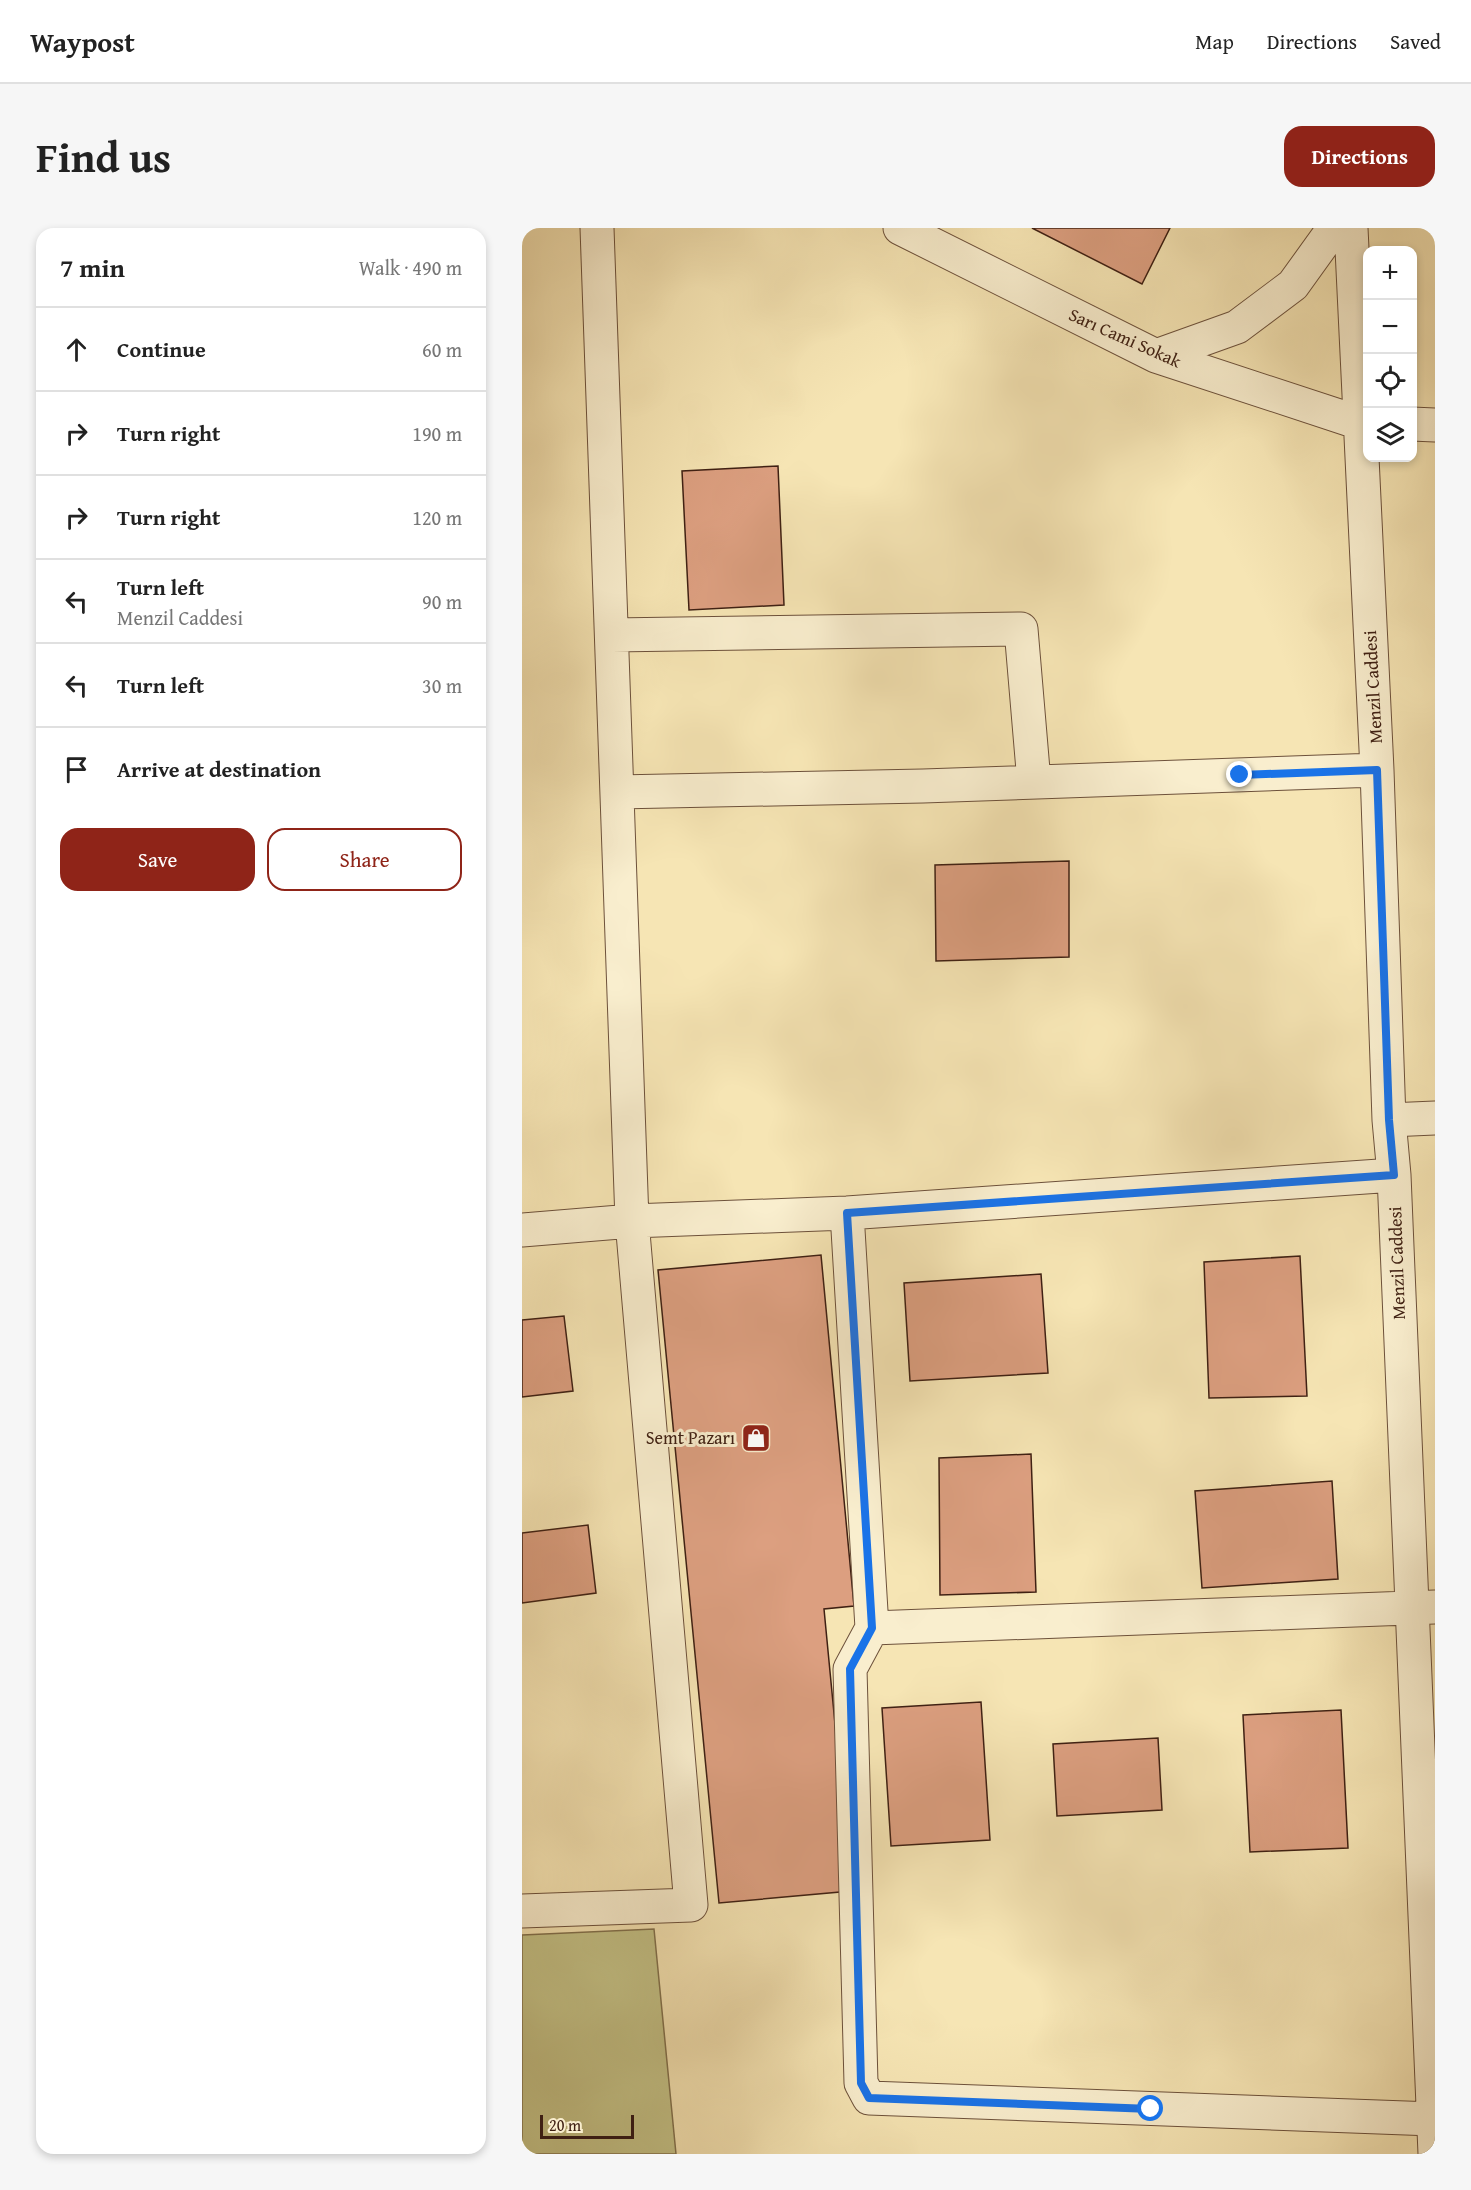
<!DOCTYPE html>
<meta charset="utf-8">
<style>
:root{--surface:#fff;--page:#f6f6f6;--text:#222;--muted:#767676;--line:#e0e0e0;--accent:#8f2418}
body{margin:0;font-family:"Gentium Book Plus",serif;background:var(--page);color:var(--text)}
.controls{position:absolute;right:18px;top:18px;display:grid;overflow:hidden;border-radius:12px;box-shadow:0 3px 9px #0003}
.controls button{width:54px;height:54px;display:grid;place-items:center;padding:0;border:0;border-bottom:2px solid var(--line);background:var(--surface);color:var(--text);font:30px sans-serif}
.scale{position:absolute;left:18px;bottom:15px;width:94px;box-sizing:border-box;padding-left:6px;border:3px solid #3f2013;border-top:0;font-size:16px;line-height:21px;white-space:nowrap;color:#3f2013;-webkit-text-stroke:4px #f9eece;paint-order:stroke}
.stop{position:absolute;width:18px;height:18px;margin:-14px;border:4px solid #1a73e8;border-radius:50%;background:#fff}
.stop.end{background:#1a73e8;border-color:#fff;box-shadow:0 2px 6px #0008}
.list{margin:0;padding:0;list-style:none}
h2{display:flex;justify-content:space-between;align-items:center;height:78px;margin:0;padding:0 24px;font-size:26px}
h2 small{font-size:20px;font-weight:400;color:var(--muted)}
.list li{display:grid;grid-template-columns:39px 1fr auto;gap:18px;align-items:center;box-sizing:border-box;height:84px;padding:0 24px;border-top:2px solid var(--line)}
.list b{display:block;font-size:22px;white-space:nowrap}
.list p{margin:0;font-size:20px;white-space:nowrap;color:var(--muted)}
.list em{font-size:20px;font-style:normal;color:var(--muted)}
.actions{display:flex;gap:12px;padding:18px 24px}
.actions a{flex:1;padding:14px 0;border:2px solid var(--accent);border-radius:18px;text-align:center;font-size:21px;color:var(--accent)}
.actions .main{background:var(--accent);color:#fff}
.icon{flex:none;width:33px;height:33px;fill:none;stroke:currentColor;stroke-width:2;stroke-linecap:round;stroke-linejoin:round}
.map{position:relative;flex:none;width:913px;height:1926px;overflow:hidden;border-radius:18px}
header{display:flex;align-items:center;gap:36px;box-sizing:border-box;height:84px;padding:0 30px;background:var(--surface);border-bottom:2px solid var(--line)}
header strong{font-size:28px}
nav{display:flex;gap:33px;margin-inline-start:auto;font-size:21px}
.intro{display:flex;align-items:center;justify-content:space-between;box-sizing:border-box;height:144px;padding:0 36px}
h1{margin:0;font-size:42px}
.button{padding:15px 27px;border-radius:18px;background:var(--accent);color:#fff;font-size:21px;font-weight:700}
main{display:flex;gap:36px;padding:0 36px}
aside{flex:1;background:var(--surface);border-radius:18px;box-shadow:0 3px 9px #0003}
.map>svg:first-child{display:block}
</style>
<header>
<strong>Waypost</strong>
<nav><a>Map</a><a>Directions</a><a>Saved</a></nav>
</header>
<div class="intro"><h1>Find us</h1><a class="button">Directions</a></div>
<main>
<aside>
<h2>7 min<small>Walk · 490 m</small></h2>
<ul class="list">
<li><svg class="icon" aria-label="ahead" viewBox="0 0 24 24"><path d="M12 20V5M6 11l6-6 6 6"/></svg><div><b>Continue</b></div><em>60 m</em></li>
<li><svg class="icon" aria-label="right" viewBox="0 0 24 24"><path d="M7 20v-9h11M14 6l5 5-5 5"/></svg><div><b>Turn right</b></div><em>190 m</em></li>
<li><svg class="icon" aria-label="right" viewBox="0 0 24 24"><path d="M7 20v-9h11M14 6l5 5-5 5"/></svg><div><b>Turn right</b></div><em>120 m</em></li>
<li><svg class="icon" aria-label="left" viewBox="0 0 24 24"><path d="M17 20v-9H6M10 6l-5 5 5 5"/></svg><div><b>Turn left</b><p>Menzil Caddesi</p></div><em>90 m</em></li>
<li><svg class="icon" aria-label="left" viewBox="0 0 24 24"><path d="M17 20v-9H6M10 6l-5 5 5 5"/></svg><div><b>Turn left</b></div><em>30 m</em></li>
<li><svg class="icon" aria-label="arrive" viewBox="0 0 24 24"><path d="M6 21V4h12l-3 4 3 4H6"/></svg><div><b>Arrive at destination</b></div></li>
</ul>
<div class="actions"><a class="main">Save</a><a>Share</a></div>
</aside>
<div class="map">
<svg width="913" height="1926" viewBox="0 0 913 1926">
<rect width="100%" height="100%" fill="#f6e5b4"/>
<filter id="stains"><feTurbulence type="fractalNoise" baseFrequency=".00333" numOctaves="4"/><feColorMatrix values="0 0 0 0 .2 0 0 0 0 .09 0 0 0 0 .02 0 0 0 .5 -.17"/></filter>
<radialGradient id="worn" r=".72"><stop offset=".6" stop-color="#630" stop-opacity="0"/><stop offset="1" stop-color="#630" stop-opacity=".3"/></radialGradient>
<!-- green -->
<path fill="#c4c287" stroke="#82714d" stroke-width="1.5" d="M132,1701L154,1926H0V1707Z"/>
<!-- building -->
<path fill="#dc9f80" stroke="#3f2013" stroke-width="1.5" d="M510,0H648L620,56Z
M256,238L262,377L167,382L160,243Z
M547,633V729L414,733L413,637Z
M299,1027L332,1378L302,1381L329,1663L197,1675L136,1042Z
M778,1028L785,1168L687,1170L682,1034Z
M519,1046L526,1145L388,1153L382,1055Z
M42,1088L51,1163L0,1169V1092Z
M509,1226L514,1364L418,1367L417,1230Z
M810,1253L816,1351L680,1360L673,1263Z
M66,1297L74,1365L0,1375V1305Z
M459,1474L468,1612L369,1618L360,1480Z
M819,1482L826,1620L728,1624L721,1487Z
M636,1510L640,1582L535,1588L531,1516Z"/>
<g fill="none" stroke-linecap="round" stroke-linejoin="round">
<!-- minor casing -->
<g stroke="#6d513b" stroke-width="35">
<path id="minor" d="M378,0L634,128L838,195H846
M829,0L855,542L867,892L872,947L913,1926
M634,128L715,99L771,57L812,0
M890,196L913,197
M90,407L499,401L512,554
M95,564L401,558L855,542
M867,892L913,890
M325,985L350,1400L913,1379
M0,1002L110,993L325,985L872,947
M350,1400L328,1441L339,1855L347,1870L911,1891
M0,1683L169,1677L110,993L75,0"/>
</g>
<!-- minor -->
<use href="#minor" stroke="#f9eece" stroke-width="33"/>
</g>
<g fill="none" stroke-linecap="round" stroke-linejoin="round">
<!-- route -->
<path stroke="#1a73e8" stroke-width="8" d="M629,1881L347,1870L339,1855L328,1441L350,1400L325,985L872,947L867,892L855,542L718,547"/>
</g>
<!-- icons -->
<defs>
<g id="shop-square" transform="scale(1.5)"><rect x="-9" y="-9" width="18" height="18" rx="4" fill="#8f2418" stroke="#f9eece"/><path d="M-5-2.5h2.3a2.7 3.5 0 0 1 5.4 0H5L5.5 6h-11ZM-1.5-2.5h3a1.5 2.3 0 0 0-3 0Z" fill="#fff"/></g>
</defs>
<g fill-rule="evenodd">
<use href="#shop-square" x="234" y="1210"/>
</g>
<g text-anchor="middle" stroke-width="6" stroke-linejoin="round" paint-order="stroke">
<!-- street labels -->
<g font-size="18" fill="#3f2013" stroke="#f9eece">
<text transform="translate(603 110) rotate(24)" y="6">Sarı Cami Sokak</text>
<text transform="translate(851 459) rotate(-93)" y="6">Menzil Caddesi</text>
<text transform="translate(875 1035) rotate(-92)" y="6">Menzil Caddesi</text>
</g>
<!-- poi labels -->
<g font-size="18" fill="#3f2013" stroke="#f9eece" text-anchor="end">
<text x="213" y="1216">Semt Pazarı</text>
</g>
</g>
<rect width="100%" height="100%" filter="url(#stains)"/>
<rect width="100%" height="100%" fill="url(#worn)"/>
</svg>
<div class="controls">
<button>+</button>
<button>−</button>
<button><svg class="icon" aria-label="locate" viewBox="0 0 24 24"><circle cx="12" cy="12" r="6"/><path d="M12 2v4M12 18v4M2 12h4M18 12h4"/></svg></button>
<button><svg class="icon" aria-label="layers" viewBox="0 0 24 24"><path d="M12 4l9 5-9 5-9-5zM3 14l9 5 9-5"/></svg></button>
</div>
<div class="scale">20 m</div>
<div class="stop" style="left:629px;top:1881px"></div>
<div class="stop end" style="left:718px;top:547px"></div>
</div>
</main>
